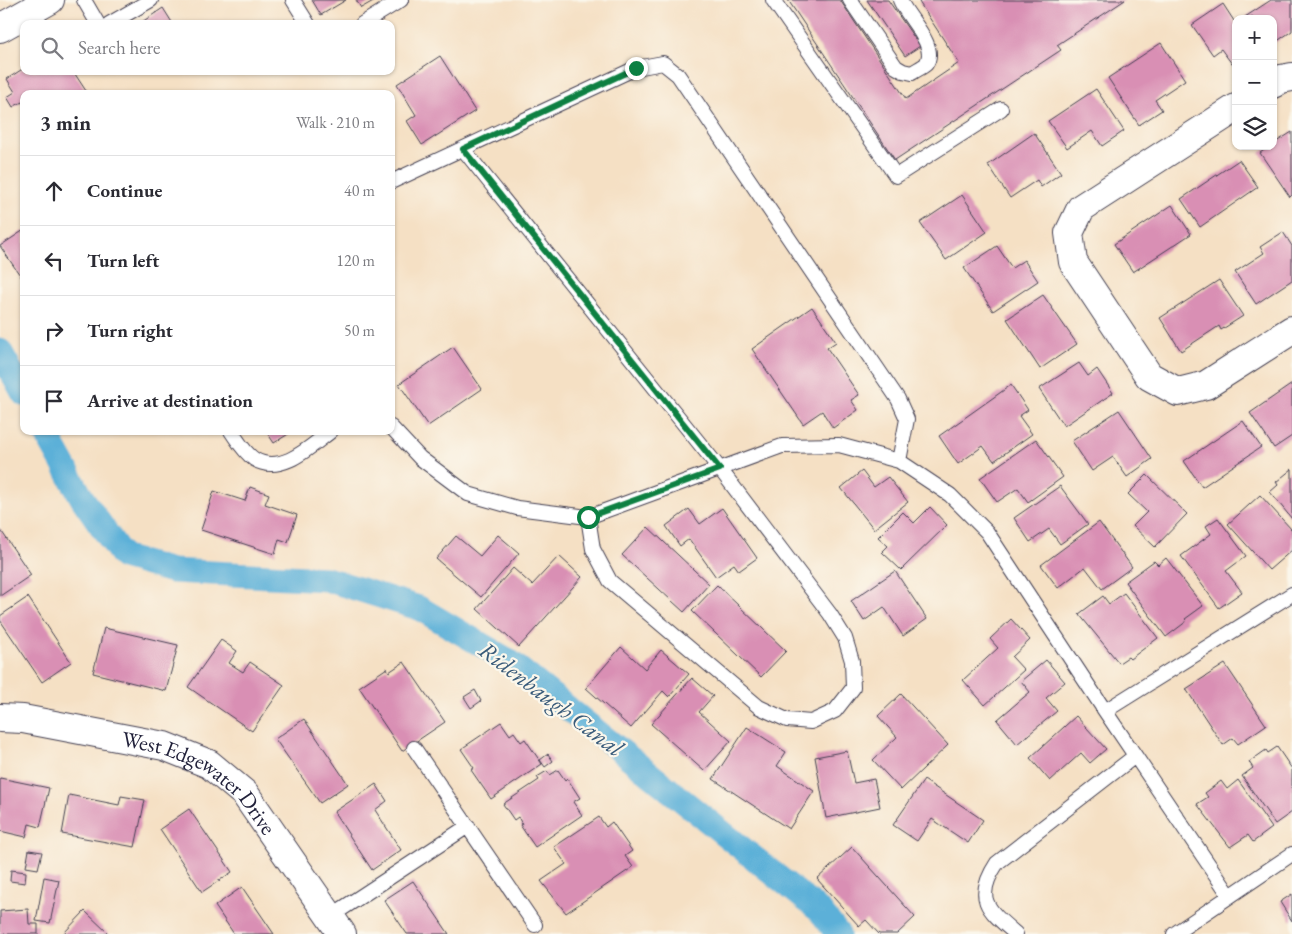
<!DOCTYPE html>
<meta charset="utf-8">
<style>
:root{--surface:#fff;--page:#f7f7f7;--text:#2b2b33;--muted:#7c7c81;--line:#e1e1e2}
body{margin:0;font-family:"EB Garamond",serif;background:var(--page);color:var(--text)}
.controls{position:absolute;right:15px;top:15px;display:grid;overflow:hidden;border-radius:10px;box-shadow:0 1px 4px #0004}
.controls button{width:45px;height:45px;display:grid;place-items:center;padding:0;border:0;border-bottom:1px solid var(--line);background:var(--surface);color:var(--text);font:25px sans-serif}
.stop{position:absolute;width:15px;height:15px;margin:-11px;border:4px solid #0b8043;border-radius:50%;background:#fff}
.stop.end{background:#0b8043;border-color:#fff;box-shadow:0 1px 5px #0008}
.list{margin:0;padding:0;list-style:none}
h2{display:flex;justify-content:space-between;align-items:center;height:65px;margin:0;padding:0 20px;font-size:21px}
h2 small{font-size:16px;font-weight:400;color:var(--muted)}
.list li{display:grid;grid-template-columns:32px 1fr auto;gap:15px;align-items:center;box-sizing:border-box;height:70px;padding:0 20px;border-top:1px solid var(--line)}
.list b{display:block;font-size:19px;white-space:nowrap}
.list em{font-size:16px;font-style:normal;color:var(--muted)}
.icon{flex:none;width:28px;height:28px;fill:none;stroke:currentColor;stroke-width:2;stroke-linecap:round;stroke-linejoin:round}
.map{position:relative;flex:none;width:1292px;height:934px;overflow:hidden}
.search{position:absolute;background:var(--surface);box-shadow:0 1px 4px #0004;left:20px;top:20px;width:375px;height:55px;display:flex;align-items:center;gap:12px;box-sizing:border-box;padding:0 18px;border-radius:10px;color:var(--muted);font-size:19px}
.panel{position:absolute;background:var(--surface);box-shadow:0 1px 4px #0004;left:20px;top:90px;width:375px;height:345px;border-radius:10px}
.map>svg:first-child{display:block}
</style>
<div class="map">
<svg width="1292" height="934" viewBox="0 0 1292 934">
<rect width="100%" height="100%" fill="#fbf7ec"/>
<filter id="ink" filterUnits="userSpaceOnUse"><feTurbulence type="fractalNoise" baseFrequency=".02" numOctaves="2"/><feDisplacementMap in="SourceGraphic" scale="10" xChannelSelector="R" yChannelSelector="G"/><feConvolveMatrix kernelMatrix="1 2 1 2 8 2 1 2 1" color-interpolation-filters="sRGB"/></filter>
<filter id="wash" filterUnits="userSpaceOnUse"><feTurbulence type="fractalNoise" baseFrequency=".0096" numOctaves="4" result="noise"/><feDisplacementMap in="SourceGraphic" scale="20" xChannelSelector="R" yChannelSelector="G"/><feGaussianBlur stdDeviation="1.12" result="paint"/><feColorMatrix in="noise" values="0 0 0 0 0 0 0 0 0 0 0 0 0 0 0 0 0 1.4 0 .05"/><feComposite in="paint" operator="in"/></filter>
<g filter="url(#wash)">
<rect width="100%" height="100%" fill="#f5e0c4"/>
<g fill="none" stroke-linecap="round" stroke-linejoin="round">
<!-- canal -->
<path stroke="#5cb0d8" stroke-width="25" d="M0,351L24,394
M45,431L82,498L123,557L172,571L326,579L419,608L509,661L820,911L838,934"/>
</g>
<g id="blocks">
<!-- building -->
<path fill="#d98fb4" d="M312,0H346L321,15Z
M356,0H375L361,8Z
M788,0H840L906,99L959,63L919,2L921,0H1125L1057,45L1061,50L895,160Z
M867,0H888L920,46L905,56Z
M1271,0H1292V31L1273,44V19L1245,17Z
M1223,4L1236,24V61L1232,64L1221,49L1213,55L1192,25Z
M163,8L173,24H139Z
M1161,43L1185,80L1155,100L1162,110L1139,125L1108,78Z
M440,56L475,111L422,145L407,121L416,115L397,84Z
M24,68V71H73L88,94H24V105L22,102L13,107L7,97L15,92L7,79Z
M1096,89L1124,131L1102,146L1092,131L1067,148L1048,121Z
M1292,132V195L1290,197L1260,153L1270,146H1273V144Z
M1034,133L1061,173L1041,187L1037,180L1010,198L988,165Z
M1239,160L1258,187L1200,227L1181,199Z
M962,195L987,232L946,260L920,223Z
M1172,205L1191,234L1133,272L1114,244Z
M24,230V281L0,246Z
M1283,232L1292,246V280L1256,304L1235,272L1264,253L1260,247Z
M997,246L1012,268L1024,260L1038,281L993,311L964,268Z
M1219,280L1243,316L1221,330L1219,326L1181,351L1160,318Z
M1043,295L1077,344L1040,369L1007,319Z
M812,307L836,342L827,348L859,395L851,400L858,410L833,428L822,411L803,424L752,349Z
M453,347L482,389L428,426L399,384Z
M1079,363L1088,376L1097,369L1113,393L1064,426L1039,389Z
M1292,384V436L1274,448L1250,413Z
M1011,385L1028,410L1019,416L1032,434L994,461L983,446L958,464L939,436Z
M1119,410L1152,459L1127,477L1113,457L1092,471L1072,441Z
M1243,421L1261,447L1202,487L1184,461Z
M266,431H293L274,443Z
M1036,439L1063,477L1028,502L1018,488L997,502L980,478Z
M1292,469V519L1270,492L1278,485L1276,482Z
M862,471L874,487L888,477L908,502L874,529L841,488Z
M1147,475L1187,514L1155,547L1133,526L1147,512L1128,494Z
M1060,486L1088,524L1060,544L1049,529L1030,542L1014,518Z
M250,487L269,494L265,504L297,515L288,542L279,539L275,554L201,530L214,491L245,501Z
M1260,495L1292,530V550L1269,570L1228,524Z
M930,507L947,525L901,570L882,552L888,546L878,537L903,512L914,523Z
M722,508L757,558L739,571L734,564L716,577L689,539L680,546L666,526L689,509L700,524Z
M1218,518L1246,556L1226,571L1242,592L1219,608L1181,556L1211,534L1206,526Z
M1099,522L1132,567L1102,589L1085,567L1058,588L1041,565Z
M648,527L709,584L684,612L622,555Z
M0,529L31,575L0,596Z
M498,535L519,553L481,597L436,559L456,536L480,556Z
M559,556L582,577L519,647L477,609L513,568L532,585Z
M1166,558L1203,606L1185,619L1187,621L1166,637L1125,582L1154,561L1158,565Z
M895,571L927,619L903,636L884,607L864,621L851,601Z
M717,585L786,651L761,677L692,611Z
M1124,593L1158,638L1130,659L1128,657L1119,663L1079,614L1103,596L1109,604Z
M28,597L71,662L42,682L0,620V616Z
M1011,619L1030,640L1012,657L1024,670L985,705L963,680L998,648L990,639Z
M104,628L178,645L166,691L93,673Z
M221,640L237,651L229,663L243,672L250,662L284,685L252,731L188,687Z
M621,647L645,669L661,650L689,674L669,697L663,691L631,728L586,688Z
M1046,660L1065,682L1046,698L1057,711L1017,744L997,720L1030,692L1021,681Z
M404,662L445,722L402,751L359,687L387,668L389,672Z
M1225,664L1266,725L1238,744L1233,738L1223,745L1186,689Z
M692,678L713,696L699,712L731,741L704,771L651,724Z
M475,690L481,701L471,708L464,697Z
M901,694L948,745L901,790L873,760L897,737L878,716Z
M1076,716L1106,749L1090,763L1081,753L1050,781L1030,758Z
M304,719L348,784L320,803L275,739Z
M501,722L510,735L514,732L521,742L525,739L542,764L491,799L471,770L474,768L461,749Z
M747,727L786,752L777,766L814,791L789,829L713,779Z
M1277,747L1292,769V812L1275,824L1242,776L1253,768L1249,762L1266,750L1268,753Z
M847,751L854,783L874,779L880,807L826,818L815,757Z
M548,754L553,761L545,767L540,760Z
M558,770L565,780L567,778L580,798L573,802L582,815L535,847L520,825L522,824L518,817L514,820L503,804L539,780L537,777L547,771L550,775Z
M0,778L49,788L40,827L29,824L26,837L0,831Z
M924,780L983,820L968,843L932,819L917,841L893,825Z
M1238,780L1272,828L1253,842L1248,835L1230,847L1197,804L1208,797L1205,793L1221,781L1227,789Z
M376,784L387,801L375,810L401,850L372,870L334,812Z
M69,795L119,805L121,796L145,800L135,847L62,834Z
M189,809L232,872L202,892L160,829Z
M599,817L606,827L612,822L632,851L625,856L633,867L566,913L541,881L566,864L554,847Z
M852,847L915,917L897,934H879L866,920L859,926L817,879Z
M29,850L42,852L38,869L26,867Z
M11,870L26,872L25,883L10,881Z
M44,877L59,880L50,923L36,921Z
M413,881L449,934H407L384,900Z
M242,887L274,934H234L215,906Z
M1292,894V921L1280,902Z
M28,909L29,924H38V934H0V911Z
M85,911L109,934H63Z"/>
</g>
</g>
<g filter="url(#ink)">
<use href="#blocks" fill-opacity="0" stroke="#423e50" stroke-width="1"/>
<g fill="none" stroke-linecap="round" stroke-linejoin="round">
<!-- service casing -->
<g stroke="#423e50" stroke-width="16">
<path id="service" d="M84,0L98,24
M293,0L308,24
M773,0L896,176L1001,109
M850,0L896,67L903,71L912,73C916,70 923,67 926,64C939,46 906,16 900,0
M109,24L151,0
M362,24L401,0
M463,149L720,469L830,614L845,638L852,661L853,688L835,711L811,722L787,720L759,707L610,581L593,549L588,517
M391,182L636,68L663,63L678,75L898,399L907,419L899,461
M391,427L420,458L468,494L517,508L588,517L782,446L839,445L899,461L950,495L987,532L1105,711L1230,896
M231,431C238,441 244,452 254,459C281,476 311,446 331,431
M1105,711L1292,594
M414,748L535,925
M331,916L468,826
M1016,934C988,910 973,899 997,863L1135,756
M1174,934L1292,854"/>
</g>
<!-- minor casing -->
<g stroke="#423e50" stroke-width="30">
<g id="minor">
<path d="M1273,84L1281,79L1292,77"/>
<path d="M1236,108L1081,208L1069,233L1073,262L1149,376L1178,392L1206,385L1292,330"/>
<path id="s1" d="M0,718L23,719L164,746L209,764L245,794L342,934"/>
</g>
</g>
<!-- secondary casing -->
<g stroke="#423e50" stroke-width="30">
<path id="secondary" d="M0,28L50,0"/>
</g>
<!-- service -->
<use href="#service" stroke="#fff" stroke-width="14"/>
<!-- minor -->
<use href="#minor" stroke="#fff" stroke-width="28"/>
<!-- secondary -->
<use href="#secondary" stroke="#fff" stroke-width="28"/>
</g>
</g>
<g fill="none" stroke-linecap="round" stroke-linejoin="round" filter="url(#ink)">
<!-- route -->
<path stroke="#0b8043" stroke-width="6" d="M588,517L720,469L463,149L636,68"/>
</g>
<g text-anchor="middle" stroke-width="4.5" stroke-linejoin="round" paint-order="stroke">
<!-- street labels -->
<g font-size="22" fill="#22223b" stroke="#fbf7ec">
<text dy="8" stroke="none"><textPath href="#s1" startOffset="216">West Edgewater Drive</textPath></text>
</g>
<!-- water labels -->
<g font-size="24" font-style="italic" fill="#395b7a" stroke="#fbf7ec">
<text transform="translate(551 699) rotate(37)" y="8">Ridenbaugh Canal</text>
</g>
</g>
</svg>
<div class="controls">
<button>+</button>
<button>−</button>
<button><svg class="icon" aria-label="layers" viewBox="0 0 24 24"><path d="M12 4l9 5-9 5-9-5zM3 14l9 5 9-5"/></svg></button>
</div>
<div class="stop" style="left:588px;top:517px"></div>
<div class="stop end" style="left:636px;top:68px"></div>
<div class="search"><svg class="icon" aria-label="search" viewBox="0 0 24 24"><circle cx="10" cy="10" r="6"/><path d="M15 15l6 6"/></svg>Search here</div>
<section class="panel">
<h2>3 min<small>Walk · 210 m</small></h2>
<ul class="list">
<li><svg class="icon" aria-label="ahead" viewBox="0 0 24 24"><path d="M12 20V5M6 11l6-6 6 6"/></svg><div><b>Continue</b></div><em>40 m</em></li>
<li><svg class="icon" aria-label="left" viewBox="0 0 24 24"><path d="M17 20v-9H6M10 6l-5 5 5 5"/></svg><div><b>Turn left</b></div><em>120 m</em></li>
<li><svg class="icon" aria-label="right" viewBox="0 0 24 24"><path d="M7 20v-9h11M14 6l5 5-5 5"/></svg><div><b>Turn right</b></div><em>50 m</em></li>
<li><svg class="icon" aria-label="arrive" viewBox="0 0 24 24"><path d="M6 21V4h12l-3 4 3 4H6"/></svg><div><b>Arrive at destination</b></div></li>
</ul>
</section>
</div>
